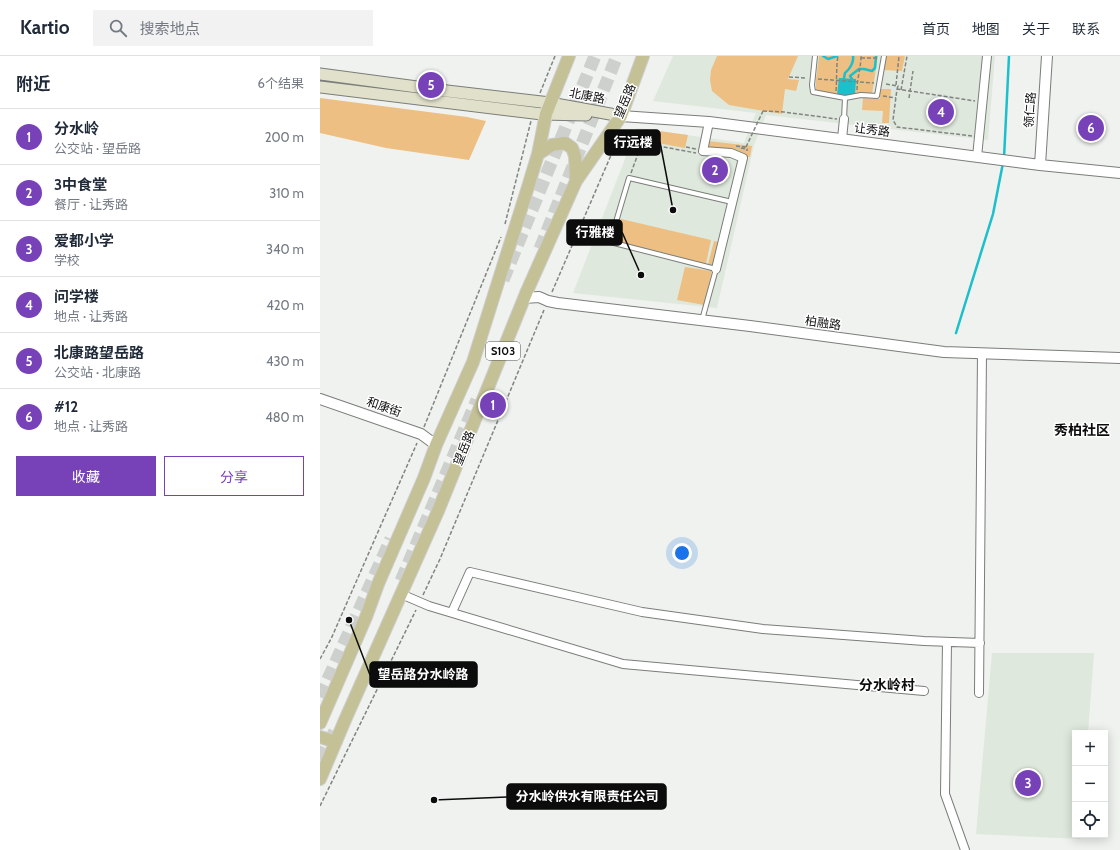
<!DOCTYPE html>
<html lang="zh">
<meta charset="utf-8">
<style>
:root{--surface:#fff;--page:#f2f2f3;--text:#1f2937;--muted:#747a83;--line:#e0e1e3;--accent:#7741b8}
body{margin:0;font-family:Cabin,"Noto Sans SC",sans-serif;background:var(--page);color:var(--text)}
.controls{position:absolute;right:12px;bottom:12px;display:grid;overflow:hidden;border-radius:0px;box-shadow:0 2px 10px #0003}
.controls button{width:36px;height:36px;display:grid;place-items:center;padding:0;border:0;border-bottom:1px solid var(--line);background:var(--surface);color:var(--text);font:20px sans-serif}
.you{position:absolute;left:362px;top:497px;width:14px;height:14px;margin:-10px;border:3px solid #fff;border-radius:50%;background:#1a73e8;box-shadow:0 0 0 6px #1a73e833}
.badge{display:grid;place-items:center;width:26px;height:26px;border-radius:50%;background:var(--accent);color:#fff;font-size:13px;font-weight:700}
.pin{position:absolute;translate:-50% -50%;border:2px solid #fff;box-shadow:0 1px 4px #0006}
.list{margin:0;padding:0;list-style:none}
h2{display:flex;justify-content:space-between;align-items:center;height:52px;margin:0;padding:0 16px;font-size:17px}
h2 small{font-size:13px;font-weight:400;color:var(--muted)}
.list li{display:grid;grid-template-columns:26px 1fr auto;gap:12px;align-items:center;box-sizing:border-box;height:56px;padding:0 16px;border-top:1px solid var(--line)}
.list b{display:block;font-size:15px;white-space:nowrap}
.list p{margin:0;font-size:13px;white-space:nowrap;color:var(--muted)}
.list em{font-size:13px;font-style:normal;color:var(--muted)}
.actions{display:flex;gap:8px;padding:12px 16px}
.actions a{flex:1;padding:9px 0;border:1px solid var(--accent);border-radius:0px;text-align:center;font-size:14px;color:var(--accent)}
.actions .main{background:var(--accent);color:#fff}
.icon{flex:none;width:22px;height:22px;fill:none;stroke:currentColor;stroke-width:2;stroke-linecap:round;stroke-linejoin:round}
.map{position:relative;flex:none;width:800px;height:794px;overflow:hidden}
header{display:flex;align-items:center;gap:24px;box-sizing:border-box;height:56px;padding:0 20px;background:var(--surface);border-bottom:1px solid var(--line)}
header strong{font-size:19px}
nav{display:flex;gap:22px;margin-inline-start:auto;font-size:14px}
.search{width:280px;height:36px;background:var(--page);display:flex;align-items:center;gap:10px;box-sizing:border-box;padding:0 14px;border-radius:0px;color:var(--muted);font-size:15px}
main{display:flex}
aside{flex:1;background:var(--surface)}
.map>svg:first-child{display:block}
</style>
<header>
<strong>Kartio</strong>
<div class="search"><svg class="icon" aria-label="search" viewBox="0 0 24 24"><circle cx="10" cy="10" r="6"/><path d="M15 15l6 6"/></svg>搜索地点</div>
<nav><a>首页</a><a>地图</a><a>关于</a><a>联系</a></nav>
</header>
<main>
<aside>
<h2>附近<small>6个结果</small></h2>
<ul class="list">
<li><span class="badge">1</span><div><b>分水岭</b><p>公交站 · 望岳路</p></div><em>200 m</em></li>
<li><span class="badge">2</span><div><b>3中食堂</b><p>餐厅 · 让秀路</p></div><em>310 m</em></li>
<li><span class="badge">3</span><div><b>爱都小学</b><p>学校</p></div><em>340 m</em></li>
<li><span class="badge">4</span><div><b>问学楼</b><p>地点 · 让秀路</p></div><em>420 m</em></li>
<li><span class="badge">5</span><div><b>北康路望岳路</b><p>公交站 · 北康路</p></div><em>430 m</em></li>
<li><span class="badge">6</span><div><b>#12</b><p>地点 · 让秀路</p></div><em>480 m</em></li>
</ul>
<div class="actions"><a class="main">收藏</a><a>分享</a></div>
</aside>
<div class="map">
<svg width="800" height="794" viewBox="0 0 800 794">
<rect width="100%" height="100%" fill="#eff2ee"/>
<!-- built -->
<path fill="#dfe8dd" d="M353,0H675L668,84L446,59L434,89L397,252L253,237L317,72L424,87L436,57L333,45Z
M672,597H774L768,677H755V779H760V783L656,778Z"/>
<!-- green -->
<path fill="#eebf82" d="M397,0H478L468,23L479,24L476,35L465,33L462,58L409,49L392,35L390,24L391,14Z
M499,0H558L552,38H520L496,35V24Z
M566,0H585L582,15L564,14Z
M560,33H571L569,67H562L563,55L542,54L543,42L560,43Z
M0,42L147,61L166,65L149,104L66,92L0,77Z
M324,73L368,79L365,92L321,84Z
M388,85L432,90L430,101L386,91Z
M301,163L391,184L386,208L293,184Z
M394,185L400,186L394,210L388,208Z
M365,211L392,215L384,249L357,244Z"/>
<!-- water -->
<path fill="#1cbfcc" d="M519,22L536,23L535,39H517Z"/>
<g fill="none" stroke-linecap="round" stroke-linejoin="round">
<!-- stream -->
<path stroke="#1cbfcc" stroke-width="2.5" d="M503,0L508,3L517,0
M524,22L525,17C530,13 534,6 533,0
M532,23L530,20L539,13H544L552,15L555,12L556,0
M684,102L689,0
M636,277L673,158L683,107"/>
<!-- trunk-tunnel -->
<path stroke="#cdd0cc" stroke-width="13" stroke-dasharray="13 6" stroke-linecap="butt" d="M220,193L297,0
M183,224L275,0
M81,525L157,344
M0,641L71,483
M0,704L15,675"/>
<!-- service casing -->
<g stroke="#7a7d79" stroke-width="6">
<path id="service" d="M495,0L492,29L493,36L525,42
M524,63L525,42L541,39L557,40L564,0
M382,264L396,213L290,186L309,122L412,146"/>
</g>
<!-- minor casing -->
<g stroke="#7a7d79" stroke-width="10">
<path id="minor" d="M389,66L383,95L411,97L423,102L396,213
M522,83L524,63
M657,101L667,0
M81,538L109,550L303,608L604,635
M132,556L150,516L322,556L443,573L604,585L660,587
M627,586L625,738L645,794
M659,637L662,297"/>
</g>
<!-- tertiary casing -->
<g stroke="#7a7d79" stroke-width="12">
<path id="tertiary" d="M301,60L389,66L720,109L800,117
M720,109L727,0
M204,242L219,241L228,245L238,247L430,270L624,296L800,302
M0,343L101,378L116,389"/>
</g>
<!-- secondary casing -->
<g stroke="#7a7d79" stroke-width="13">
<path id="secondary" d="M0,18L127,35L230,47L301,60
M0,31L222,58L266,59"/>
</g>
<!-- primary casing -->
<g stroke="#cecece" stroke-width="14">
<path id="primary" d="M218,98L232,89L245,87L252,92L255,100L256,125
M0,667L46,561L58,528L104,422L116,389L153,306L208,131L218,98L226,58L249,0
M0,681L16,686
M0,723L25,664L118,455L207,235L256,125L301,60L323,0"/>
</g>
<!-- path -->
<path stroke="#828481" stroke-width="1.5" stroke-dasharray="4 2" stroke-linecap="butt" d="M541,2H557
M469,21L486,22
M498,23L554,27
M566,28L578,30L577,33
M576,29L579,0
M537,34C537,22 541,12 541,0
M581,34L587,0
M516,35C517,23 516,11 518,0
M220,37L235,0
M563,40L576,42
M589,42L593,15
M443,55L464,56L517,63
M652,80L577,71L573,64L577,33L655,45
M416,90L426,91
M366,91L376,93
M421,92L427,93V95
M311,117L322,87L376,97
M185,168L211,65
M232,236L298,83
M104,371L181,181
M103,539L120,503L224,254
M0,603L11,583L97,387
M0,750L96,554"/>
<!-- service -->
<use href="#service" stroke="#fff" stroke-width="4"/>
<!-- minor -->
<use href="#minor" stroke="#fff" stroke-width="8"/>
<!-- tertiary -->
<use href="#tertiary" stroke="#fff" stroke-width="10"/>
<!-- secondary -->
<use href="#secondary" stroke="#e1e0ca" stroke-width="11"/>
<!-- primary -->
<use href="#primary" stroke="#c3c195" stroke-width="12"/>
<!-- path-bridge -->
<path stroke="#828481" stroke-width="1.5" stroke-dasharray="4 2" stroke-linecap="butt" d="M426,91L443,55"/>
</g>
<g text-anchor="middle" stroke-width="3" stroke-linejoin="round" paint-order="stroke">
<!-- shield labels -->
<rect fill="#fff" stroke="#545554" stroke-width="1" x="166" y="286" width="34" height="18" rx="3"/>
<g font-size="11" font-weight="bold" fill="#0b0c0b">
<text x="183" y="299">S103</text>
</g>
<!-- street labels -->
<g font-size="12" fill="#0b0c0b" stroke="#fff">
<text transform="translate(267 40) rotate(11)" y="4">北康路</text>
<text transform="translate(305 45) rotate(-67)" y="4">望岳路</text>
<text transform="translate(710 54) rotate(-86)" y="4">领仁路</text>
<text transform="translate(552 74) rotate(7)" y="4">让秀路</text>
<text transform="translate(503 267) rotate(8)" y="4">柏融路</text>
<text transform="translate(64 351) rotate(19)" y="4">和康街</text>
<text transform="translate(144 392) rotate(-68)" y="4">望岳路</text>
</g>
<!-- quarter labels -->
<g font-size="14" font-weight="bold" fill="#0b0c0b" stroke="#fff">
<text x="762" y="379">秀柏社区</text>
<text x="567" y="634">分水岭村</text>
</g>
</g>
<!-- callouts -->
<path fill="none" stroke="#0b0c0b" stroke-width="1.5" d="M353 154L340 86M321 219L302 176M29 564L50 619M114 744L187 741"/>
<g fill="#0b0c0b" stroke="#fff" stroke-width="1.5">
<circle cx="353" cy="154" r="4"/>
<circle cx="321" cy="219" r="4"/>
<circle cx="29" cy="564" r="4"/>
<circle cx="114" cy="744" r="4"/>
</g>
<g fill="#0b0c0b" stroke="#0b0c0b" stroke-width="1.5">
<rect x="285" y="74" width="55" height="25" rx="4"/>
<rect x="247" y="164" width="55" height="25" rx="4"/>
<rect x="50" y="606" width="107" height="25" rx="4"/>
<rect x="187" y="728" width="159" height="25" rx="4"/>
</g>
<g font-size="13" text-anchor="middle" font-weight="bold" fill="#fff">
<text x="313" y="91">行远楼</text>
<text x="275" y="181">行雅楼</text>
<text x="103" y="623">望岳路分水岭路</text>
<text x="267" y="745">分水岭供水有限责任公司</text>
</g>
</svg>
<div class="controls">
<button>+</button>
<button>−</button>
<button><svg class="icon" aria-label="locate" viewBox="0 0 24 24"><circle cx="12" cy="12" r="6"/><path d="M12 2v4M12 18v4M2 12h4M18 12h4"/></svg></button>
</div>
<div class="you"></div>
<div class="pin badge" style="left:173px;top:349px">1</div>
<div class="pin badge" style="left:395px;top:114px">2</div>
<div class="pin badge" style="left:708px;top:727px">3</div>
<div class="pin badge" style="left:621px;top:56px">4</div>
<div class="pin badge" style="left:111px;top:29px">5</div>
<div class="pin badge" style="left:771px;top:72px">6</div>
</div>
</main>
